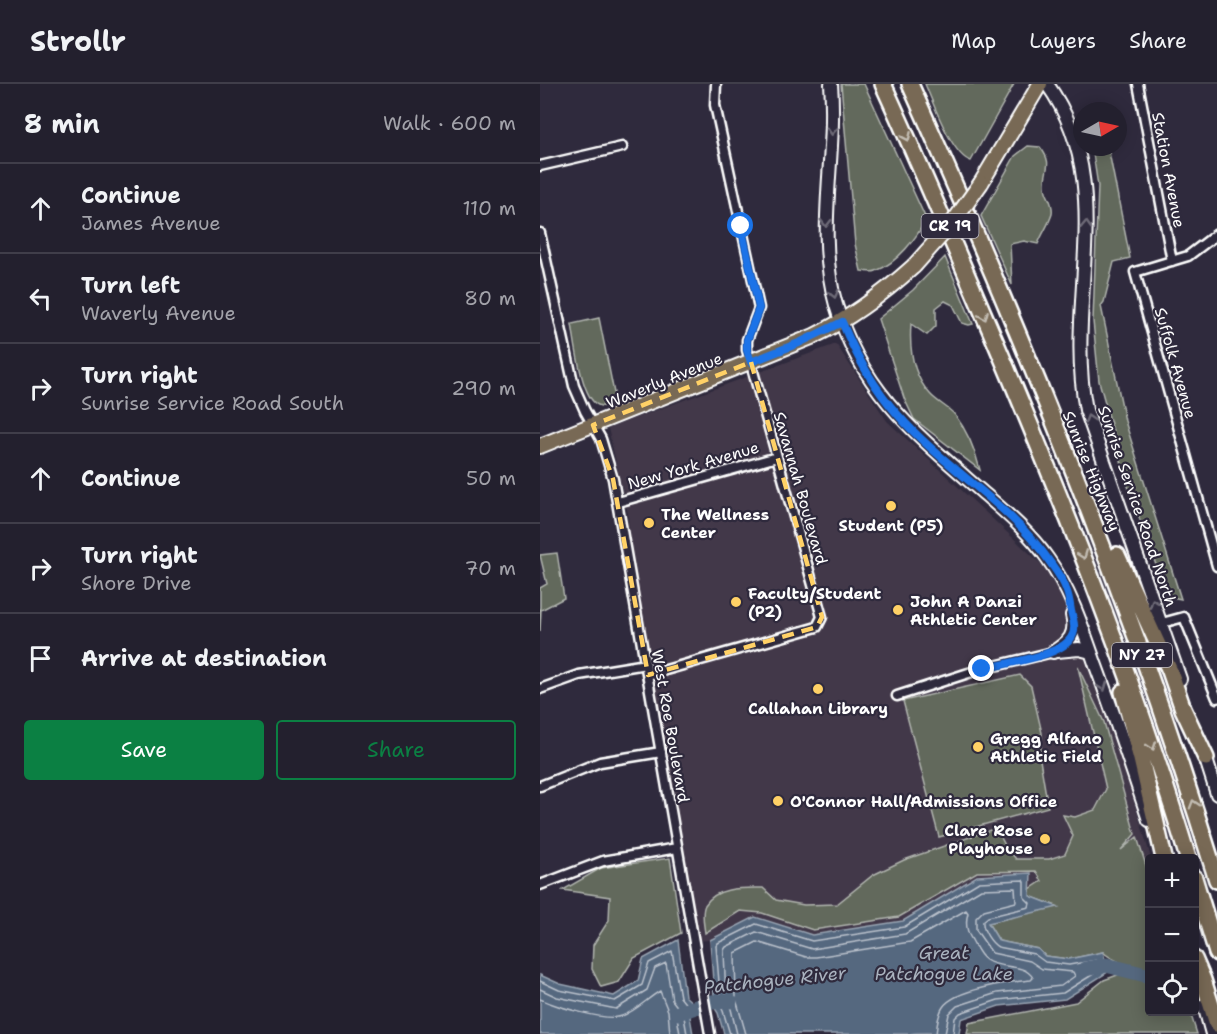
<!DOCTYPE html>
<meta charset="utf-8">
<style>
:root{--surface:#23202e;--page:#2f2d3a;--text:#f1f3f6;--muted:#a3a3aa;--line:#403e4a;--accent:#0b8043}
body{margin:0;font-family:"Shantell Sans",sans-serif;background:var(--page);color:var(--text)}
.controls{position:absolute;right:18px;bottom:18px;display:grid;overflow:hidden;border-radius:6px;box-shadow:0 3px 15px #0003}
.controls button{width:54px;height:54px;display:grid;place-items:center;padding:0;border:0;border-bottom:2px solid var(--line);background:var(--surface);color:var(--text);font:30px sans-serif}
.compass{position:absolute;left:533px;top:18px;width:54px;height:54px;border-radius:50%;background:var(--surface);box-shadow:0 3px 15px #0003;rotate:81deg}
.stop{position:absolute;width:18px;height:18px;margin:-14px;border:4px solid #1a73e8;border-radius:50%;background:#fff}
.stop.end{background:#1a73e8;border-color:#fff;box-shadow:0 2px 6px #0008}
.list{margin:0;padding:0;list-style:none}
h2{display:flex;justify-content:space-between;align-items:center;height:78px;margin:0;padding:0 24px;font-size:26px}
h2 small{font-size:20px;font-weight:400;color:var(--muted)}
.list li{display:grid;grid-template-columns:39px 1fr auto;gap:18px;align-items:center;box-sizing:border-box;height:90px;padding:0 24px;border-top:2px solid var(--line)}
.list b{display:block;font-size:22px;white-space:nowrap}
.list p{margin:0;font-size:20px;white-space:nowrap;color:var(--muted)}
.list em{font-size:20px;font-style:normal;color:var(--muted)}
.actions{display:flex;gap:12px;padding:18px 24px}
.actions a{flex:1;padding:14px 0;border:2px solid var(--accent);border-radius:6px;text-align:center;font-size:21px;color:var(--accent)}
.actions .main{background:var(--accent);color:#fff}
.icon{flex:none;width:33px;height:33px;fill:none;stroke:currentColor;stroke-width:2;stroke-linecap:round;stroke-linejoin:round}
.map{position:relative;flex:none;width:677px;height:950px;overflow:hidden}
header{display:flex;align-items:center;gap:36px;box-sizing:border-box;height:84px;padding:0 30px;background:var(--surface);border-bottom:2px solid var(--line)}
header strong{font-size:28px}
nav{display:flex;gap:33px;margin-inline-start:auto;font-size:21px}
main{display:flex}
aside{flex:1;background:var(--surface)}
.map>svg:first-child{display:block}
</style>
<header>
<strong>Strollr</strong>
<nav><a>Map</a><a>Layers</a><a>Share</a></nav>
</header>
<main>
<aside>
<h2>8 min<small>Walk · 600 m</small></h2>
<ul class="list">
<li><svg class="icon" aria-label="ahead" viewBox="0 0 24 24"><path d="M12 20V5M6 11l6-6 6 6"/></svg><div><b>Continue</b><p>James Avenue</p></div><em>110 m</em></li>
<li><svg class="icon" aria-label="left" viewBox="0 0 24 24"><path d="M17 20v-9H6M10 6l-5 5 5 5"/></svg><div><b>Turn left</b><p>Waverly Avenue</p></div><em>80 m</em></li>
<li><svg class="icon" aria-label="right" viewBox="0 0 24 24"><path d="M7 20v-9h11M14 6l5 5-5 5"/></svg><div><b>Turn right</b><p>Sunrise Service Road South</p></div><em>290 m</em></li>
<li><svg class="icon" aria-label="ahead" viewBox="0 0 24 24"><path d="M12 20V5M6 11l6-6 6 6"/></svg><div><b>Continue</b></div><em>50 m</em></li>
<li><svg class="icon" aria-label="right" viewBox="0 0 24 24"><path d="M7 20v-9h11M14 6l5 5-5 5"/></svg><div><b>Turn right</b><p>Shore Drive</p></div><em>70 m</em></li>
<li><svg class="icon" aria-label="arrive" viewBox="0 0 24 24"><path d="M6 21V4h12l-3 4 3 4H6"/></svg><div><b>Arrive at destination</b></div></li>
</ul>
<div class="actions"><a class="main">Save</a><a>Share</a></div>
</aside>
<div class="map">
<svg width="677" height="950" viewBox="0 0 677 950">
<rect width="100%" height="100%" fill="#2f2a3d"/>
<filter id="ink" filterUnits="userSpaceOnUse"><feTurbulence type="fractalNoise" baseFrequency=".0167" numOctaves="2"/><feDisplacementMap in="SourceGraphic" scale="12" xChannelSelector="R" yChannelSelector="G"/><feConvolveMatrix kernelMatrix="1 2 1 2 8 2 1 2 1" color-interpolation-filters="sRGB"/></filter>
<g filter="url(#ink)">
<!-- built -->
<path fill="#423849" d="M296,260L347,337L513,491L530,531L572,643L611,774H610L609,785L518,823L489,812L491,789L437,792L363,837L272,851L215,833L170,856L154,857L90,499L88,430L68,344Z"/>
<!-- green -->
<path fill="#62695c" stroke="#b0b4ae" stroke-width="1.5" d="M301,0H324L386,135C377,154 357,179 336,187C332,189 326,187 321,187L315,160Z
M385,0H474L431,77C412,72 393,18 385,0Z
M488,62L500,63C515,82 503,85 505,103C506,113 514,118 512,130C509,140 502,150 498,160L484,157L470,160L472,201L441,132L475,72Z
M552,63H568L590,174L574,178L564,218L561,222L585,337L641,515L627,512L589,405L559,297L553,237L558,102Z
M405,173L433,240L429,241L422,239L413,221L405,217L396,224V242L387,251L371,240C369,265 373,291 390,310C397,318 408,323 415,331C428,348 435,365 440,386L374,335L364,314L338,235L373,206Z
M59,234L76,319C70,321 64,324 58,321C41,314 35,257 32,240Z
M17,469L24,514L1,526L0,548V504L7,500L0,471Z
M538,583L564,638L595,750L581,766L597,753L609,791V888C594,882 575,879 563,868L529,875L505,872L498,865L459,857L448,839L517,822L489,812L490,805L502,797L496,787L437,788L359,833L273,846L222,829L200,827L165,849C164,841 161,829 165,821C176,802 205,804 223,804L236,816L264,821L297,820L333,791L364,776L450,746L459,750L466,763L476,775H509L525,770L533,752L523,731L535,733L555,726L566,705Z
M480,591L491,602L502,649L500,676L508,723L399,753L363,617Z
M130,774L141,849L94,874L79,898L61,903L52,885L53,861L69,836L70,813L23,806L61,784Z
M583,889L609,899L610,928H650L657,950H427L429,939L536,918L564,896Z"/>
<!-- water -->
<path fill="#54677f" stroke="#98a4b2" stroke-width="1.5" d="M491,789L490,812L518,823L448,839L459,857L498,865L505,872L529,875L563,868L568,888L525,915L459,922L421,935L419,950C401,950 386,947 369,950H184L178,929L171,918L174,911L170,856L215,833L272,851L363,837L437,792Z
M138,856L145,912L156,922L150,933L153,950H0V891L20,900L74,912L98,897L103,875Z"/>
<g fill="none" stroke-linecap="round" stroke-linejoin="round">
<!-- shore -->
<path stroke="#bbc2cc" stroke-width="1.5" d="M0,897L19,906L75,917L102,901L109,879L132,867L140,913L148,923L144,933L147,950
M0,905L17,913L76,925L107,906L115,884L126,879L132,916L139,925L137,933L140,950
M0,915C15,922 67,938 82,932C96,927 108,914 120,907L128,927L130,950
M190,950L183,927L178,917L180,910L176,862L178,859L216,840L272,857L364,843L439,798L483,796L484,798V813L490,819L489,823L448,833L443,837C442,846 451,859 458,863L494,870L505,878L529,881L557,876L560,886L523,909L458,916L420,929L415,934L413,950
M197,950L191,925L186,917L184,866L186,863L216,848L272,865L365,850L441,805L475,804L476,818L444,826L436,834V846L452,869L490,877L502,885L533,888L535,892L521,902L457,909L417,922L409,930L405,950
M206,950L196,915L195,869L217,858L266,873H276L370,858L426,826L428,829C425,839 426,847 432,856C436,863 439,871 446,876C460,886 484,878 493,894L491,896C470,898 415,905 403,923C398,930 397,941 396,950"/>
<!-- river -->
<path stroke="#54677f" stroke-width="15" d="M545,885L566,881L610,892
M138,929L171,918L190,917"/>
<!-- street casing -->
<g stroke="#fff" stroke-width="13">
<path id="street" d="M598,0L632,177
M0,82L82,63
M0,149L34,302L45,327L61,355L73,395L170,950
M677,150L648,172L595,188L677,482
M78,418L237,373
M622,539L644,533L677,614
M108,591L277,543L282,533L207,266V256L219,224L175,21L176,0
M0,605L39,591L106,580
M357,612L438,586L513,568
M0,702L60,678L121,668
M0,801L63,777L137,764"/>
</g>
<!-- secondary casing -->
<g stroke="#fff" stroke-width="16">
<path id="secondary" d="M291,0C297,74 275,148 296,221C321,307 377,351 441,407C465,428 490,449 508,475C531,507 543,545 556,582C575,633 592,685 609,736
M507,0C579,100 524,216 546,326L640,595
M517,567L539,565L551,568
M513,568C529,558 537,551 532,531
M663,666L677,710
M664,921L672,950"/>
</g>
<!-- primary casing -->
<g stroke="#fff" stroke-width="18">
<path id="primary" d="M441,99L500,0
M0,362L274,252C311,234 344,209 374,182"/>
</g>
<!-- highway casing -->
<g stroke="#fff" stroke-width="20">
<path id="highway" d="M343,0C382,85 418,171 455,257C527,427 595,598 648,774
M370,0C486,259 594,524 677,796
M577,471L630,587L643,625L666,674
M583,608L601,675L624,774
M654,794L677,869
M654,875L663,896L677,940"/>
</g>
<!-- street -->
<use href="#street" stroke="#2f2a3d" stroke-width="8"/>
<!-- secondary -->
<use href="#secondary" stroke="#2f2a3d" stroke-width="12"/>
<!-- primary -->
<use href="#primary" stroke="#786954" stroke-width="14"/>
<!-- highway -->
<use href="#highway" stroke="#786954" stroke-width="15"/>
<!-- primary-bridge casing -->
<g stroke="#fff" stroke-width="18" stroke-linecap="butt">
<path id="primary-bridge" d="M374,182L414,137L441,99"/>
</g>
<!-- primary-bridge -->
<use href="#primary-bridge" stroke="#786954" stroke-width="14"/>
</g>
<!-- one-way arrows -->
<defs><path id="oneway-chevron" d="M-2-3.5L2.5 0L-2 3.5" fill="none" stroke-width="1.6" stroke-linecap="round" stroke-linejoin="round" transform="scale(1.5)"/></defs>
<g stroke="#6d6a77">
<use href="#oneway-chevron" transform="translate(292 47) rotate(93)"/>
<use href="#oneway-chevron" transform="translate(286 139) rotate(90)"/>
<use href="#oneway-chevron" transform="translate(546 141) rotate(-88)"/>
<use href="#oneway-chevron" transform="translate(294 210) rotate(77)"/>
<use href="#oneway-chevron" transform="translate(549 335) rotate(-107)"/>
<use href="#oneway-chevron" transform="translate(614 519) rotate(-110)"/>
<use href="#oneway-chevron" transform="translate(563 603) rotate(70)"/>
</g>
<g stroke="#c2bcb2">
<use href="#oneway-chevron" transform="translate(367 53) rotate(66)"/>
<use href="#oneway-chevron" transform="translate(444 232) rotate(67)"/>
<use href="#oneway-chevron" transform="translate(543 471) rotate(69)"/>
<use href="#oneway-chevron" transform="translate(612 662) rotate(71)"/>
<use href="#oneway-chevron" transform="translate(654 720) rotate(-107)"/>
</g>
</g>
<g fill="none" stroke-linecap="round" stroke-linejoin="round" filter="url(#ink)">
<!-- route -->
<path stroke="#1a73e8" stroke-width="8" d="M201,142L219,224L207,256V266L211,278L259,259L302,238C316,272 334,304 358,331C405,385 472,421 512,481C517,488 523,496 526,505C529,512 530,520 531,527C533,535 537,546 531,554C519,573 465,579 442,585"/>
</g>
<!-- marked area -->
<path fill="none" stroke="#ffd166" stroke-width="4.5" stroke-dasharray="12 8" stroke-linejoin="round" d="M211,278L282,533L277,543L108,591L73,395L53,341Z"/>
<!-- markers -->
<g fill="#ffd166" stroke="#2f2a3d" stroke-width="2">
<circle cx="351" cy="422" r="6"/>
<circle cx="109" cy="439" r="6"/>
<circle cx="196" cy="518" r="6"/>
<circle cx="358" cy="526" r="6"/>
<circle cx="278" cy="605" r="6"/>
<circle cx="438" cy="663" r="6"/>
<circle cx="238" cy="717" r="6"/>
<circle cx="505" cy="755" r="6"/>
</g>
<g text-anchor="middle" stroke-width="4.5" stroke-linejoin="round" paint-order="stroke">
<!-- shield labels -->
<g fill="#2f2a3d" stroke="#c1bfc5" stroke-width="1.5">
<rect x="381.5" y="130" width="57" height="24" rx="4.5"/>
<rect x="572" y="559" width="60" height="24" rx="4.5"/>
</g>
<g font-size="15" font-weight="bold" fill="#fff">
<text x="410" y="147">CR 19</text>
<text x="602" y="576">NY 27</text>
</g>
<!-- street labels -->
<g font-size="16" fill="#fff" stroke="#2f2a3d">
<text transform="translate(629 86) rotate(79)" y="6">Station Avenue</text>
<text transform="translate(636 279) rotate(74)" y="6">Suffolk Avenue</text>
<text transform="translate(124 296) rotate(-22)" y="6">Waverly Avenue</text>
<text transform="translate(153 381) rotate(-16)" y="6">New York Avenue</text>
<text transform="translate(552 387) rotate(68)" y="6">Sunrise Highway</text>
<text transform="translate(261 404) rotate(74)" y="6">Savannah Boulevard</text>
<text transform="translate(598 422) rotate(71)" y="6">Sunrise Service Road North</text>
<text transform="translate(131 642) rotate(80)" y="6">West Roe Boulevard</text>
</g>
<!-- poi labels -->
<g font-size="16" font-weight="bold" fill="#fff" stroke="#2f2a3d" text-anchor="start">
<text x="121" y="436">The Wellness<tspan x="121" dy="18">Center</tspan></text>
<text x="351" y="447" text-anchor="middle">Student (P5)</text>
<text x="208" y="515">Faculty/Student<tspan x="208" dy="18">(P2)</tspan></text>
<text x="370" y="523">John A Danzi<tspan x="370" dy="18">Athletic Center</tspan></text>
<text x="278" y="630" text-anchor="middle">Callahan Library</text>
<text x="450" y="660">Gregg Alfano<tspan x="450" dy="18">Athletic Field</tspan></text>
<text x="250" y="723">O'Connor Hall/Admissions Office</text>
<text x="493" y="752" text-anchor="end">Clare Rose<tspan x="493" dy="18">Playhouse</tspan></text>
</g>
<!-- water labels -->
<g font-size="18" font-style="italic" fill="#aab3bf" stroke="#2f2a3d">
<text x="404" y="875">Great<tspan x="404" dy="21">Patchogue Lake</tspan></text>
<text transform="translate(235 896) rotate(-6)" y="6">Patchogue River</text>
</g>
</g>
</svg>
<div class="controls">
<button>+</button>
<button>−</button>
<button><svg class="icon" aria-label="locate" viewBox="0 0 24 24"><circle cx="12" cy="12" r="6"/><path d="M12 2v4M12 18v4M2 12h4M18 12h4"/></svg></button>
</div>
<svg class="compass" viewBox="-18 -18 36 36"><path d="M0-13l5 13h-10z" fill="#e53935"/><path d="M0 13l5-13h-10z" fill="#a3a3aa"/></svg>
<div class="stop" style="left:201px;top:142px"></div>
<div class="stop end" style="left:442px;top:585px"></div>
</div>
</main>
